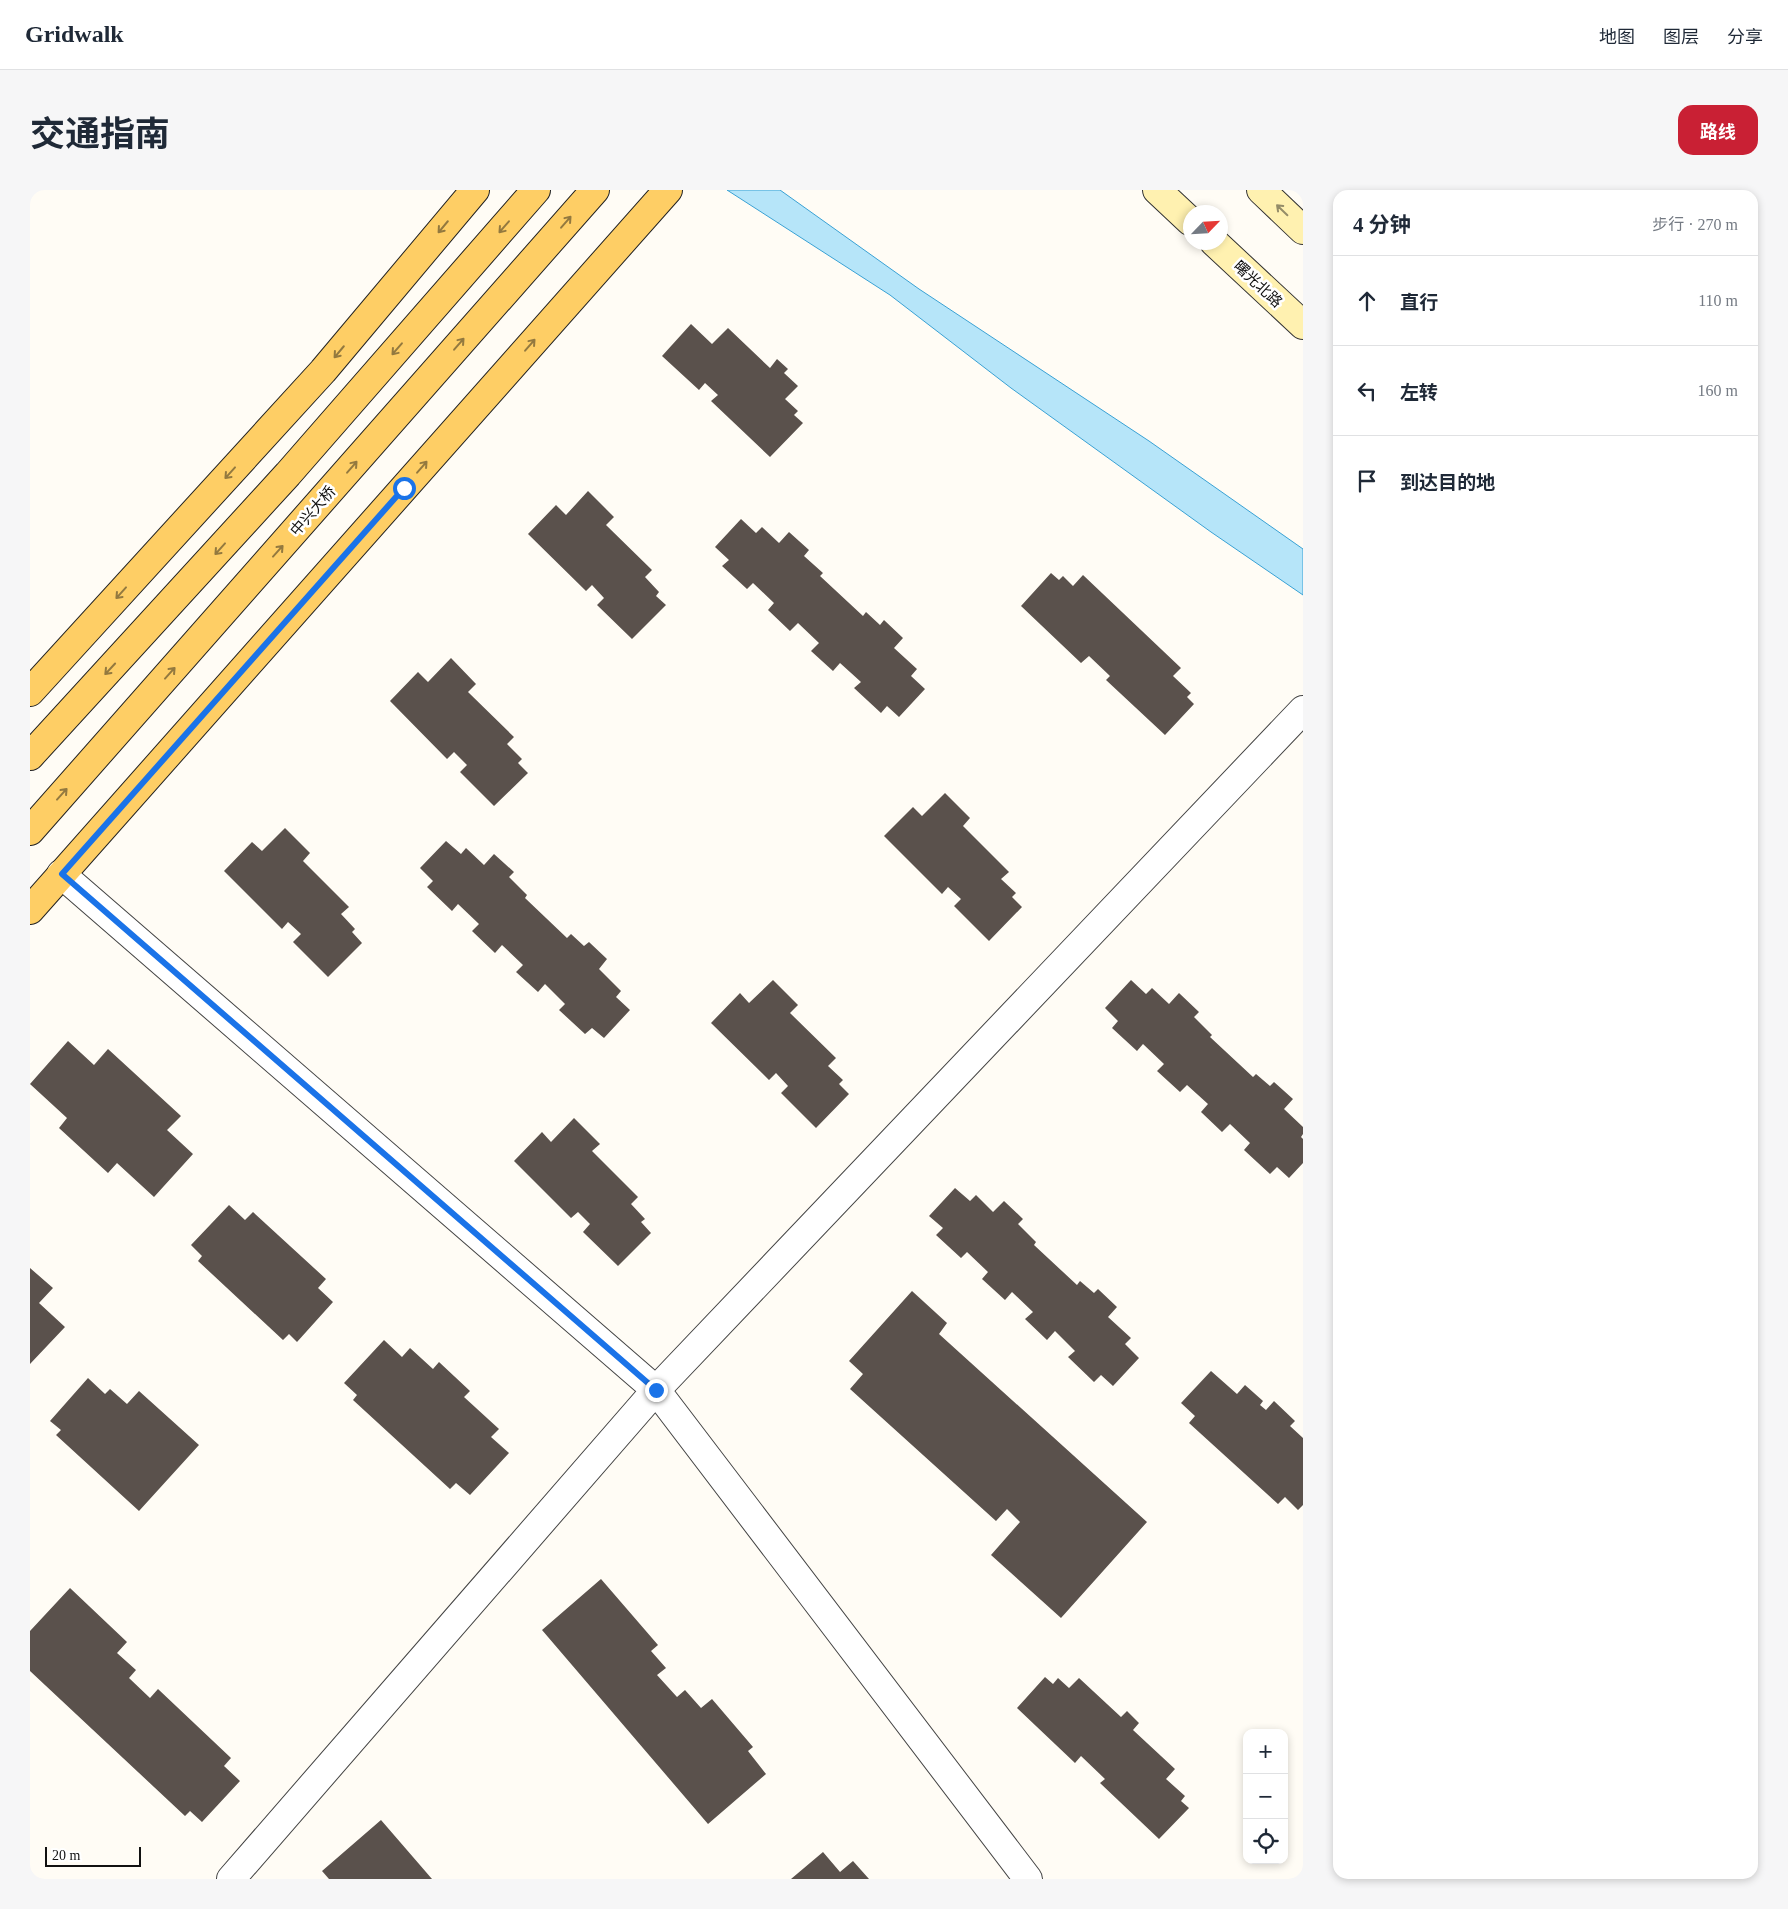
<!DOCTYPE html>
<html lang="zh">
<meta charset="utf-8">
<style>
:root{--surface:#fff;--page:#f6f6f7;--text:#1f2937;--muted:#747a83;--line:#e0e1e3;--accent:#c92034}
body{margin:0;font-family:"Times New Roman","Noto Sans SC",serif;background:var(--page);color:var(--text)}
.controls{position:absolute;right:15px;bottom:15px;display:grid;overflow:hidden;border-radius:10px;box-shadow:0 2px 8px #0003}
.controls button{width:45px;height:45px;display:grid;place-items:center;padding:0;border:0;border-bottom:1px solid var(--line);background:var(--surface);color:var(--text);font:25px sans-serif}
.compass{position:absolute;left:1153px;top:15px;width:45px;height:45px;border-radius:50%;background:var(--surface);box-shadow:0 2px 8px #0003;rotate:65deg}
.scale{position:absolute;left:15px;bottom:12px;width:96px;box-sizing:border-box;padding-left:5px;border:2px solid #111;border-top:0;font-size:14px;line-height:18px;white-space:nowrap;color:#111;-webkit-text-stroke:4px #fff;paint-order:stroke}
.stop{position:absolute;width:15px;height:15px;margin:-11px;border:4px solid #1a73e8;border-radius:50%;background:#fff}
.stop.end{background:#1a73e8;border-color:#fff;box-shadow:0 1px 5px #0008}
.list{margin:0;padding:0;list-style:none}
h2{display:flex;justify-content:space-between;align-items:center;height:65px;margin:0;padding:0 20px;font-size:21px}
h2 small{font-size:16px;font-weight:400;color:var(--muted)}
.list li{display:grid;grid-template-columns:32px 1fr auto;gap:15px;align-items:center;box-sizing:border-box;height:90px;padding:0 20px;border-top:1px solid var(--line)}
.list b{display:block;font-size:19px;white-space:nowrap}
.list em{font-size:16px;font-style:normal;color:var(--muted)}
.icon{flex:none;width:28px;height:28px;fill:none;stroke:currentColor;stroke-width:2;stroke-linecap:round;stroke-linejoin:round}
.map{position:relative;flex:none;width:1273px;height:1689px;overflow:hidden;border-radius:15px}
header{display:flex;align-items:center;gap:30px;box-sizing:border-box;height:70px;padding:0 25px;background:var(--surface);border-bottom:1px solid var(--line)}
header strong{font-size:24px}
nav{display:flex;gap:28px;margin-inline-start:auto;font-size:18px}
.intro{display:flex;align-items:center;justify-content:space-between;box-sizing:border-box;height:120px;padding:0 30px}
h1{margin:0;font-size:35px}
.button{padding:12px 22px;border-radius:15px;background:var(--accent);color:#fff;font-size:18px;font-weight:700}
main{display:flex;gap:30px;padding:0 30px}
aside{flex:1;background:var(--surface);border-radius:15px;box-shadow:0 2px 8px #0003}
.map>svg:first-child{display:block}
</style>
<header>
<strong>Gridwalk</strong>
<nav><a>地图</a><a>图层</a><a>分享</a></nav>
</header>
<div class="intro"><h1>交通指南</h1><a class="button">路线</a></div>
<main>
<div class="map">
<svg width="1273" height="1689" viewBox="0 0 1273 1689">
<rect width="100%" height="100%" fill="#fffcf5"/>
<!-- water -->
<path fill="#b6e5f9" stroke="#39a1d4" d="M697,0H750L889,99L1119,251L1273,359V405L1181,342L981,198L860,105Z"/>
<!-- building -->
<path fill="#5a514c" d="M661,134L682,154L698,138L740,178L747,169L758,179L754,183L768,196L755,209L768,221L764,225L773,233L740,267L681,211L688,205L675,193L669,200L632,166Z
M558,301L584,327L576,335L622,380L615,387L629,402L626,406L636,415L602,449L567,415L574,408L562,395L556,401L498,344L526,315L536,325Z
M711,329L726,343L732,337L749,353L759,342L779,360L774,366L793,383L790,386L833,426L836,422L850,435L854,430L873,448L864,458L887,479L881,486L895,499L869,527L857,516L851,523L824,498L831,492L810,473L803,481L781,461L789,453L768,433L760,441L738,420L744,413L723,393L717,399L692,376L699,370L685,357Z
M1021,383L1029,390L1033,386L1043,396L1053,385L1151,478L1143,486L1161,503L1157,507L1164,514L1135,545L1076,490L1080,486L1059,466L1051,473L991,416Z
M421,468L446,494L438,502L484,547L477,554L492,569L488,573L498,583L464,616L430,582L437,575L424,562L417,569L360,511L388,482L398,492Z
M915,603L940,628L933,636L979,682L971,689L986,703L982,707L992,717L959,751L924,716L931,709L918,697L912,704L854,646L883,617L892,626Z
M255,638L280,663L273,671L319,717L311,724L325,739L322,742L332,753L298,787L263,752L271,744L258,732L252,739L194,681L222,652L232,661Z
M416,651L431,664L436,658L454,675L464,664L484,682L479,687L497,705L495,708L537,748L541,744L554,756L559,752L577,769L569,779L591,801L586,807L600,820L574,848L562,838L555,844L529,820L535,814L515,794L508,802L486,782L493,775L472,755L465,763L442,741L449,734L428,714L422,721L397,697L403,691L390,678Z
M743,790L768,815L760,823L806,868L798,876L813,890L809,894L819,904L786,938L751,903L758,896L746,883L739,890L681,833L710,803L719,813Z
M1101,790L1116,804L1122,798L1139,814L1149,803L1169,822L1164,827L1182,845L1180,847L1223,887L1226,884L1240,896L1244,892L1263,909L1254,919L1273,937V944L1271,947L1273,949V973L1259,988L1247,977L1240,984L1214,960L1220,953L1200,934L1192,942L1171,922L1178,914L1157,895L1150,902L1127,881L1134,874L1113,854L1107,861L1082,838L1088,831L1075,818Z
M38,851L64,875L78,859L151,926L137,940L163,964L124,1007L87,973L78,983L29,938L37,928L0,894Z
M544,928L570,954L562,961L608,1007L601,1014L615,1029L611,1032L621,1043L588,1076L553,1042L560,1034L548,1022L541,1028L484,971L512,942L521,952Z
M925,998L940,1011L946,1005L963,1022L974,1011L993,1029L988,1034L1006,1052L1004,1055L1047,1095L1050,1091L1064,1103L1068,1099L1087,1117L1078,1127L1101,1148L1095,1154L1109,1168L1083,1196L1071,1185L1064,1192L1038,1167L1045,1161L1025,1141L1017,1150L995,1129L1003,1122L982,1102L975,1110L952,1089L958,1082L937,1062L931,1068L906,1045L913,1038L899,1026Z
M199,1015L215,1030L223,1022L296,1089L288,1098L303,1112L267,1152L259,1144L253,1150L168,1071L172,1066L161,1055Z
M0,1078L23,1098L9,1113L35,1137L0,1174Z
M882,1101L917,1133L909,1144L1117,1332L1031,1428L961,1365L990,1332L977,1319L966,1331L820,1199L833,1184L819,1171Z
M354,1150L372,1167L380,1158L403,1179L409,1172L440,1201L434,1207L469,1239L461,1247L479,1263L440,1305L426,1293L420,1299L323,1210L327,1205L314,1193Z
M1181,1181L1207,1204L1215,1195L1233,1211L1230,1215L1236,1220L1244,1211L1265,1231L1260,1236L1273,1248V1315L1268,1320L1255,1307L1248,1314L1159,1233L1165,1226L1151,1213Z
M58,1188L75,1204L80,1199L97,1214L109,1201L169,1255L109,1321L26,1245L31,1240L20,1231Z
M571,1389L628,1455L621,1461L636,1478L627,1485L647,1507L655,1500L671,1518L682,1509L723,1557L718,1561L736,1584L678,1634L512,1440Z
M40,1398L97,1452L87,1463L106,1480L99,1488L120,1508L128,1499L201,1568L194,1576L210,1591L172,1632L160,1621L155,1626L0,1481V1441Z
M1015,1487L1023,1494L1028,1488L1039,1498L1049,1488L1091,1527L1097,1521L1109,1533L1103,1540L1145,1579L1136,1589L1155,1606L1151,1611L1159,1618L1129,1649L1070,1593L1075,1589L1051,1566L1045,1573L987,1518Z
M351,1630L402,1689H299L292,1681Z
M793,1662L810,1682L823,1671L839,1689H761Z"/>
<g fill="none" stroke-linecap="round" stroke-linejoin="round">
<!-- street casing -->
<g stroke="#444" stroke-width="30">
<path id="street" d="M31,684L626,1200L998,1689
M201,1689L626,1200L1273,520"/>
</g>
<!-- secondary casing -->
<g stroke="#333" stroke-width="30">
<path id="secondary" d="M1127,0L1160,31
M1231,0L1273,40
M1184,52L1273,135"/>
</g>
<!-- primary casing -->
<g stroke="#222" stroke-width="30">
<path id="primary" d="M0,502L293,181L445,0
M0,566L258,284L506,0
M0,641L565,0
M0,720L638,0"/>
</g>
<!-- street -->
<use href="#street" stroke="#fff" stroke-width="28"/>
<!-- secondary -->
<use href="#secondary" stroke="#fff1b0" stroke-width="28"/>
<!-- primary -->
<use href="#primary" stroke="#fece65" stroke-width="28"/>
</g>
<!-- one-way arrows -->
<defs><path id="oneway-shaft" d="M-6 0H5M1.5-3L5.5 0L1.5 3" fill="none" stroke-width="1.6" stroke-linecap="round" stroke-linejoin="round" transform="scale(1.25)"/></defs>
<use stroke="#948c68" href="#oneway-shaft" transform="translate(1252 20) rotate(-136)"/>
<g stroke="#93793f">
<use href="#oneway-shaft" transform="translate(536 32) rotate(-49)"/>
<use href="#oneway-shaft" transform="translate(413 37) rotate(130)"/>
<use href="#oneway-shaft" transform="translate(474 37) rotate(131)"/>
<use href="#oneway-shaft" transform="translate(429 154) rotate(-49)"/>
<use href="#oneway-shaft" transform="translate(500 155) rotate(-49)"/>
<use href="#oneway-shaft" transform="translate(367 159) rotate(131)"/>
<use href="#oneway-shaft" transform="translate(309 162) rotate(130)"/>
<use href="#oneway-shaft" transform="translate(322 277) rotate(-49)"/>
<use href="#oneway-shaft" transform="translate(392 277) rotate(-49)"/>
<use href="#oneway-shaft" transform="translate(200 283) rotate(132)"/>
<use href="#oneway-shaft" transform="translate(190 359) rotate(132)"/>
<use href="#oneway-shaft" transform="translate(248 361) rotate(-48)"/>
<use href="#oneway-shaft" transform="translate(91 403) rotate(132)"/>
<use href="#oneway-shaft" transform="translate(80 479) rotate(133)"/>
<use href="#oneway-shaft" transform="translate(140 483) rotate(-48)"/>
<use href="#oneway-shaft" transform="translate(32 604) rotate(-48)"/>
</g>
<g fill="none" stroke-linecap="round" stroke-linejoin="round">
<!-- route -->
<path stroke="#1a73e8" stroke-width="6" d="M374,298L32,684L626,1200"/>
</g>
<g text-anchor="middle" stroke-width="5" stroke-linejoin="round" paint-order="stroke">
<!-- street labels -->
<g font-size="15" fill="#111" stroke="#fff">
<text transform="translate(1228 94) rotate(43)" y="5">曙光北路</text>
<text transform="translate(283 321) rotate(-49)" y="5">中兴大桥</text>
</g>
</g>
</svg>
<div class="controls">
<button>+</button>
<button>−</button>
<button><svg class="icon" aria-label="locate" viewBox="0 0 24 24"><circle cx="12" cy="12" r="6"/><path d="M12 2v4M12 18v4M2 12h4M18 12h4"/></svg></button>
</div>
<svg class="compass" viewBox="-18 -18 36 36"><path d="M0-13l5 13h-10z" fill="#e53935"/><path d="M0 13l5-13h-10z" fill="#747a83"/></svg>
<div class="scale">20 m</div>
<div class="stop" style="left:374px;top:298px"></div>
<div class="stop end" style="left:626px;top:1200px"></div>
</div>
<aside>
<h2>4 分钟<small>步行 · 270 m</small></h2>
<ul class="list">
<li><svg class="icon" aria-label="ahead" viewBox="0 0 24 24"><path d="M12 20V5M6 11l6-6 6 6"/></svg><div><b>直行</b></div><em>110 m</em></li>
<li><svg class="icon" aria-label="left" viewBox="0 0 24 24"><path d="M17 20v-9H6M10 6l-5 5 5 5"/></svg><div><b>左转</b></div><em>160 m</em></li>
<li><svg class="icon" aria-label="arrive" viewBox="0 0 24 24"><path d="M6 21V4h12l-3 4 3 4H6"/></svg><div><b>到达目的地</b></div></li>
</ul>
</aside>
</main>
